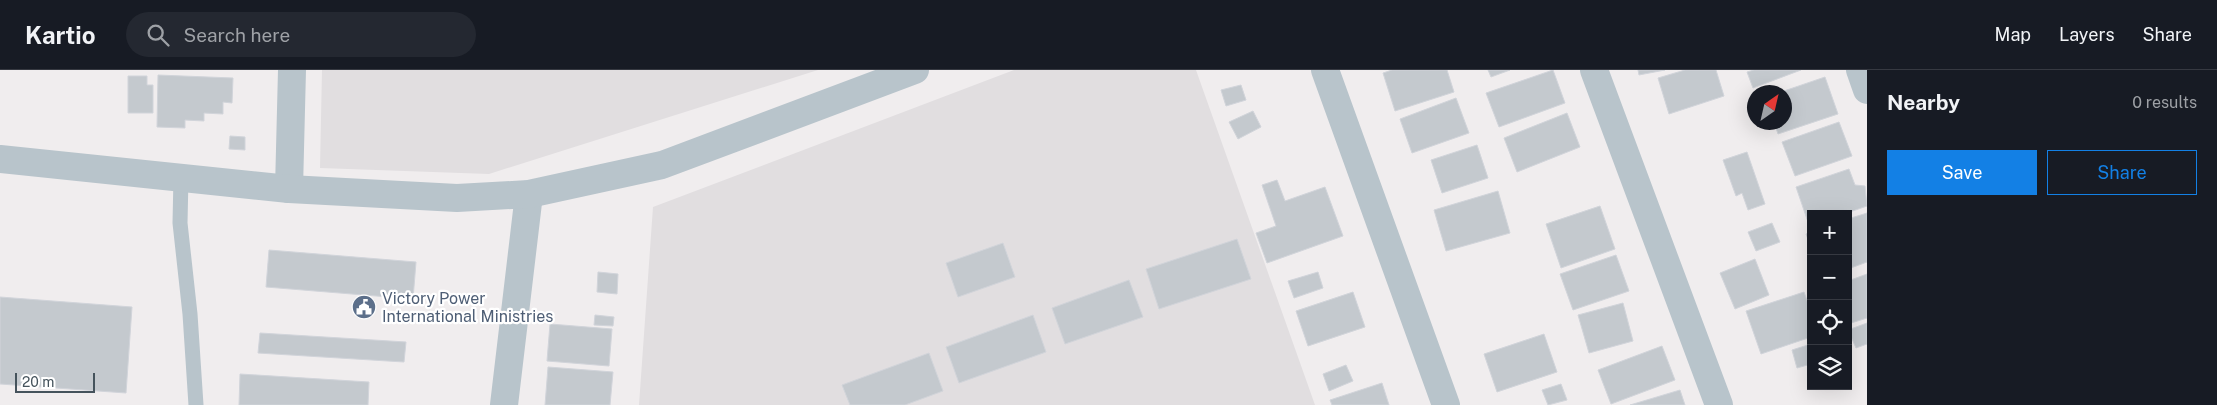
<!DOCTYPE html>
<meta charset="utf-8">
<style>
:root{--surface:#171b24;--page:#242831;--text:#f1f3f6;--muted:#9ea1a6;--line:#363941;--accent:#1380e5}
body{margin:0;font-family:"Public Sans",sans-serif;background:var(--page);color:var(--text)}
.controls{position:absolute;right:15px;bottom:15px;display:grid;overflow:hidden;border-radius:0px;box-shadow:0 5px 20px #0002}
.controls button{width:45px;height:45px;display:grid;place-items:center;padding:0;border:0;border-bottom:1px solid var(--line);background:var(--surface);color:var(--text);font:25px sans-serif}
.compass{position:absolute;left:1747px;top:15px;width:45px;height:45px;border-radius:50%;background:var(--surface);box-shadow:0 5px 20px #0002;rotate:34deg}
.scale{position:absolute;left:15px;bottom:12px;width:80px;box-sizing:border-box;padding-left:5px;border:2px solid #45535c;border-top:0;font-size:14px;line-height:18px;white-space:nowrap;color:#45535c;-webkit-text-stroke:4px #fff;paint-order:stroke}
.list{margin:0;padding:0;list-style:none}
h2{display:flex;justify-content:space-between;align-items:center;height:65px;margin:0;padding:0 20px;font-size:21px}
h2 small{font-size:16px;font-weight:400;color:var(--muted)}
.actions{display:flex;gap:10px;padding:15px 20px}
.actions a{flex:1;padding:11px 0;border:1px solid var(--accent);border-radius:0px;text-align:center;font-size:18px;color:var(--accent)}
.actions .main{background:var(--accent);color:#fff}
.icon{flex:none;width:28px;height:28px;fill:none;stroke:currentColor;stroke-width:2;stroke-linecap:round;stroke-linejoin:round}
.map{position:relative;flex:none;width:1867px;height:335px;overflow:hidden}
header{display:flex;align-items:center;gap:30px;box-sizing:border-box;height:70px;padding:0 25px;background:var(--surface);border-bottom:1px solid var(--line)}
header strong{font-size:24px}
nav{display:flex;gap:28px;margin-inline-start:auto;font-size:18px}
.search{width:350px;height:45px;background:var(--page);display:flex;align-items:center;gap:12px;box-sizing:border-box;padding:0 18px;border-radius:28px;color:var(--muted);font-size:19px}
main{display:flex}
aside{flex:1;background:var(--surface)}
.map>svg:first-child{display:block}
</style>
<header>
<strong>Kartio</strong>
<div class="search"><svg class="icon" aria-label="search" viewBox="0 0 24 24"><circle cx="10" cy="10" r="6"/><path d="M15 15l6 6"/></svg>Search here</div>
<nav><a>Map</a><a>Layers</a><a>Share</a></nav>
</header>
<main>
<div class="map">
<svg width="1867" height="335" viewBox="0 0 1867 335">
<rect width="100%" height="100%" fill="#f0edee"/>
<!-- education -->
<path fill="#e1dee0" d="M322,0H818L489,104L320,98Z
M1014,0H1196L1315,335H639L653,137Z"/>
<!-- building -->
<path fill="#c4c9ce" stroke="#d1d4da" d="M1392,0H1447L1454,22L1395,41L1383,3Z
M1488,0H1510L1491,7Z
M1553,0L1565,33L1499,57L1486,23Z
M1638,0H1665L1639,5Z
M1685,0H1716L1724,26L1669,44L1658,8Z
M1754,0H1801L1753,18L1747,2Z
M158,5L233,8L232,33L223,32V44L204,43V51L185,50V58L157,57Z
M128,6H147V15H153V43H128Z
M1825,7L1838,44L1778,64L1774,52H1784V22H1781Z
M1241,15L1246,30L1226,36L1221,20Z
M1456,28L1469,63L1412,83L1400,49Z
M1253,41L1261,57L1238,69L1229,52Z
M1567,43L1580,77L1517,102L1504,68Z
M1839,52L1852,86L1795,106L1782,72Z
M230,66L245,67V80L229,79Z
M1477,75L1488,108L1442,123L1431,90Z
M1747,82L1765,134L1748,140L1742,123L1736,126L1723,90Z
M1849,99L1855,115L1865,116L1867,136L1844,144H1811L1809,155L1796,117Z
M1277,110L1285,131L1325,117L1343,166L1267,193L1256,163L1276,156L1262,115Z
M1498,121L1510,163L1446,181L1434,140Z
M1600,136L1615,179L1561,198L1546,154Z
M1867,143V192L1848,199V149Z
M1772,153L1780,172L1756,181L1748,162Z
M1811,162V177L1806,164Z
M1237,169L1251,209L1159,239L1146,199Z
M1003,173L1015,207L958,227L946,193Z
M269,180L416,192L413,229L266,217Z
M1616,185L1629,221L1573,240L1560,204Z
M1755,189L1769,225L1735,239L1720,203Z
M598,202L618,204L617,224L597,222Z
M1318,202L1323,218L1294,228L1288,211Z
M1867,204V248L1848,254V211Z
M1129,210L1143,247L1065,274L1052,238Z
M1353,222L1365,257L1308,276L1296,241Z
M1804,222L1811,242V267L1761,284L1746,241Z
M0,227L132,237L126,323L0,314Z
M1623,233L1633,271L1589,283L1578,245Z
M595,245L614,247L613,256L594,255Z
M1033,245L1046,282L959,313L946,277Z
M1867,253V274L1856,278L1848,260Z
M550,254L612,259L609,296L547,291Z
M260,263L406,272L404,292L258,283Z
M1544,264L1557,302L1497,322L1484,284Z
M1811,274V294L1797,298L1792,280Z
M1662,276L1675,310L1611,334L1598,300Z
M929,283L943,321L905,335H850L842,315Z
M1346,295L1353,311L1329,321L1323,304Z
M548,297L613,302L610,335H545Z
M240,304L369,312L368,335H239Z
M1382,313L1389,335H1332L1330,330Z
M1561,314L1567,330L1548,335L1542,320Z
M1680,320L1685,335H1630Z"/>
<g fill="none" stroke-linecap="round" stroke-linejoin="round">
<!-- service -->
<path stroke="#b8c4cb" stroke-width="15" d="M181,107L180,153L190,244L196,335"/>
<!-- minor -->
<path stroke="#b8c4cb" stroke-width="28" d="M1325,0L1446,335
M1594,0L1719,335
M1860,0L1867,20
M289,119L292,0
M504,335L529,124"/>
<!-- tertiary -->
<path stroke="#b8c4cb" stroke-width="28" d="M0,89L289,119L457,128L529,124L662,95L915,0"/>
</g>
<!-- icons -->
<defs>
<g id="civic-disc" transform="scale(1.25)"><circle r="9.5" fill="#5c6f8a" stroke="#fff"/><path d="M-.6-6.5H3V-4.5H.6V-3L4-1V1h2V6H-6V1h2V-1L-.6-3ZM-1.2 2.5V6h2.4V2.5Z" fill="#fff"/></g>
</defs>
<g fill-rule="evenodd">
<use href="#civic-disc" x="364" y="237"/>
</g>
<g text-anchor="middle" stroke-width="4.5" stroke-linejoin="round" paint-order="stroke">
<!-- service labels -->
<g font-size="16" fill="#4e5e75" stroke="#fff" text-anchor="start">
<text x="382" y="234">Victory Power<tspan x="382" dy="18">International Ministries</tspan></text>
</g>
</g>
</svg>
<div class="controls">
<button>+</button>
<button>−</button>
<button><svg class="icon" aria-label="locate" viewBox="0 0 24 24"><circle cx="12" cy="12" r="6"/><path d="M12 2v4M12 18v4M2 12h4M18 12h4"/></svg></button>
<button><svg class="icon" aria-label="layers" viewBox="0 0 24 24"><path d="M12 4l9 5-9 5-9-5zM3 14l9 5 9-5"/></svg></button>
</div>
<svg class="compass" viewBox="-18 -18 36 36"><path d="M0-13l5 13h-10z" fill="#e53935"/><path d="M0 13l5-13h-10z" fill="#9ea1a6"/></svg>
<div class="scale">20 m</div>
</div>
<aside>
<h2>Nearby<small>0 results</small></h2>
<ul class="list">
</ul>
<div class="actions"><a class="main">Save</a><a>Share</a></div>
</aside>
</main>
